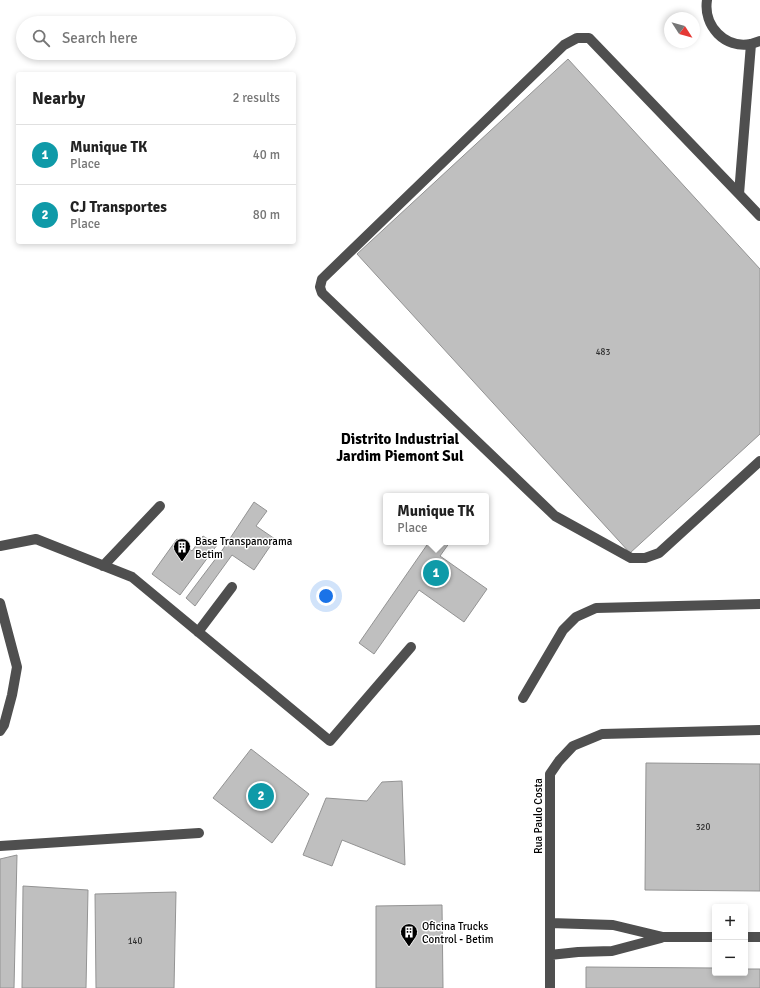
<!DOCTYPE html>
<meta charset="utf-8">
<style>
:root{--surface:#fff;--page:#f2f2f2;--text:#222;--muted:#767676;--line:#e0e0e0;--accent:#2563eb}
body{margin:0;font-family:Signika,sans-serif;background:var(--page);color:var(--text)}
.controls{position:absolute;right:12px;bottom:12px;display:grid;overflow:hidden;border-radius:4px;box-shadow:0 2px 6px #0003}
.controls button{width:36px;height:36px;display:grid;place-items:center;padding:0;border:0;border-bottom:1px solid var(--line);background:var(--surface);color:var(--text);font:20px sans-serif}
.compass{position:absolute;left:664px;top:12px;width:36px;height:36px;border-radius:50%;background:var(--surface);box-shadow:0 2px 6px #0003;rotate:126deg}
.you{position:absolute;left:326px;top:596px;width:14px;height:14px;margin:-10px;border:3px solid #fff;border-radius:50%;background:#1a73e8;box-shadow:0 0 0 6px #1a73e833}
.badge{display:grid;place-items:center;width:26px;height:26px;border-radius:50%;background:var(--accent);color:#fff;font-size:13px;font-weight:700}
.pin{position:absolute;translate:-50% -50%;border:2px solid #fff;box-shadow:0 1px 4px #0006}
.popup{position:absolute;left:383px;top:493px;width:106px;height:52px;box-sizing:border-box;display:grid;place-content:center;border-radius:4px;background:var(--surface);filter:drop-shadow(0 1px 3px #0005);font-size:13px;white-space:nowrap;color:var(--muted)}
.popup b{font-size:15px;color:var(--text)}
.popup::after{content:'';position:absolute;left:50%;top:100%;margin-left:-8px;border:8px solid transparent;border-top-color:var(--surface)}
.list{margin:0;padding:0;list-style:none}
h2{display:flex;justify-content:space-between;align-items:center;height:52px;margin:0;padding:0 16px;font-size:17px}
h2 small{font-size:13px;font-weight:400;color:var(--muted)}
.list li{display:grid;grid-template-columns:26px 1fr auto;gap:12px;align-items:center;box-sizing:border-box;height:60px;padding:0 16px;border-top:1px solid var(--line)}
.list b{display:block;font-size:15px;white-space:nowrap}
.list p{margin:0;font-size:13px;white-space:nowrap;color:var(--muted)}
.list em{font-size:13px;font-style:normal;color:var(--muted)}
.icon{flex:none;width:22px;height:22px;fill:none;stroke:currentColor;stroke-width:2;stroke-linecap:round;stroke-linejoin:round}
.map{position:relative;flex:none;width:760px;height:988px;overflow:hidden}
.search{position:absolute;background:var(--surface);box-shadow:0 2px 6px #0003;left:16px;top:16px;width:280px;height:44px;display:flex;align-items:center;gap:10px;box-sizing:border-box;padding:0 14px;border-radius:22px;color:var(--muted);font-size:15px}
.panel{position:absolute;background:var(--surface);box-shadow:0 2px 6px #0003;left:16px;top:72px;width:280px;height:172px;border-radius:4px}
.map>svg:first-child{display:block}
</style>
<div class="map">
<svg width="760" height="988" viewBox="0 0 760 988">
<rect width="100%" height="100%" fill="#fff"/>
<!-- building -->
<path fill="#bfbfbf" stroke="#939393" d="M568,59L760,269V434L630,553L357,254Z
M254,502L267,511L256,526L275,539L254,570L232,555L195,606L186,598L223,549Z
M203,536L217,545L180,595L152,574L177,539L192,551Z
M429,542H450L440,556L487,589L464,622L419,590L374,654L359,643Z
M251,749L309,794L272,843L213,798Z
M646,763L760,764V891L645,890Z
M402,781L405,865L342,840L332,866L303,855L326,798L367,801L382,782Z
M17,855L14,988H0V859Z
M23,886L88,890L86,988H22Z
M176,892L174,988H96L95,894Z
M442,905L443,988H376V906Z
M586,967L715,968V973H745V969H760V988H586Z"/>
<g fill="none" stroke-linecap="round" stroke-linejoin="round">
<!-- minor -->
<path stroke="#4f4f4f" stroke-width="10" d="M707,0C703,26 725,49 751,44C754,43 757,42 760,41
M739,194L751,44
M760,216L739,194L589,38H577L564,45L322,279L320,287L322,293L555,516L631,558H645L659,553L760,461
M0,546L36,539L132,577L330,741L411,647
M103,566L160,506
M0,603L17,667L12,695L4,725L0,731
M198,632L232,587
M523,698L563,630L576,617L596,608L760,604
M0,846L199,833
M550,923L613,925L663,937H715
M745,937H760
M550,955L578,952L612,951L661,938
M550,988V774L559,761L573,746L602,734L760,730"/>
</g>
<!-- icons -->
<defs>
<g id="building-pin" transform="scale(0.9)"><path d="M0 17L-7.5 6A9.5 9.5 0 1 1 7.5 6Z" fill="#000" stroke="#fff"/><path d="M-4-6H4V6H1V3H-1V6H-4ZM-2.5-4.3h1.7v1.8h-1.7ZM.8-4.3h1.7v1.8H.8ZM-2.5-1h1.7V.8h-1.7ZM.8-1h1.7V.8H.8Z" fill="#fff"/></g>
</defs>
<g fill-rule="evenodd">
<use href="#building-pin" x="182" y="547"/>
<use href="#building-pin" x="409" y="932"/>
</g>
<g text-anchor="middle" stroke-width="3" stroke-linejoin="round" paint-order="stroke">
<!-- number labels -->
<g font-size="9" fill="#303030">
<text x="603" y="355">483</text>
<text x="703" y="830">320</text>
<text x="135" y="944">140</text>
</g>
<!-- poi labels -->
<g font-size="11" fill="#000" stroke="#fff" text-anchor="start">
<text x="195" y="545">Base Transpanorama<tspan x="195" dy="13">Betim</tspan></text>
<text x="422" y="930">Oficina Trucks<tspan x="422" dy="13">Control - Betim</tspan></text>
</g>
<!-- street labels -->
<g font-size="11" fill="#000" stroke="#fff">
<text transform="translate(538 816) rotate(-90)" y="4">Rua Paulo Costa</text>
</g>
<!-- district labels -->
<g font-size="15" font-weight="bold" fill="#000" stroke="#fff">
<text x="400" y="444">Distrito Industrial<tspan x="400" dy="17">Jardim Piemont Sul</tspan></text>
</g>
</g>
</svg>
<div class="controls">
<button>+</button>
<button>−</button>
</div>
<svg class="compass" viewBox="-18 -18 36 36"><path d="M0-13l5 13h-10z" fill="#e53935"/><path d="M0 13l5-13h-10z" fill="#767676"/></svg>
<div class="you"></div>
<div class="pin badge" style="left:436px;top:573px;background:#0f9aa8">1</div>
<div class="popup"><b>Munique TK</b>Place</div>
<div class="pin badge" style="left:261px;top:796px;background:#0f9aa8">2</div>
<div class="search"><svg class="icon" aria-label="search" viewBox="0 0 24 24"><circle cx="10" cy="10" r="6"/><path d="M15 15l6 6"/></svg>Search here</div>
<section class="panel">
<h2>Nearby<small>2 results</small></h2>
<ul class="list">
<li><span class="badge" style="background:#0f9aa8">1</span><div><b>Munique TK</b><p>Place</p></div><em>40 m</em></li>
<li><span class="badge" style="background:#0f9aa8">2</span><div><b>CJ Transportes</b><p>Place</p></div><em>80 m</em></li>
</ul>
</section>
</div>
